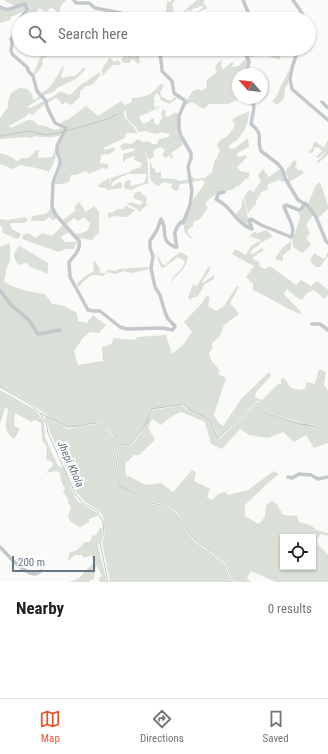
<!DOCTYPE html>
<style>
:root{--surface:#fff;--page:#f6f6f6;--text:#202124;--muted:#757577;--line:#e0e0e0;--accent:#e4572e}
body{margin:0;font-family:"Roboto Condensed",sans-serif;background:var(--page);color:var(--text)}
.controls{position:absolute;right:12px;bottom:12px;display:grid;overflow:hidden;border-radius:0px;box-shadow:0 1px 3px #0004}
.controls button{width:36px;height:36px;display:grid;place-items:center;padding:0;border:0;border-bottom:1px solid var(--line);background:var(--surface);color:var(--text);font:20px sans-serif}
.compass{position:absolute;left:232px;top:68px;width:36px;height:36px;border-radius:50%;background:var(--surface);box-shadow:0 1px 3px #0004;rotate:298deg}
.scale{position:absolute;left:12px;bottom:10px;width:83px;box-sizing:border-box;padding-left:4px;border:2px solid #657683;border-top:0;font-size:11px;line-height:14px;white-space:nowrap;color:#657683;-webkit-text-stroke:3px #fff;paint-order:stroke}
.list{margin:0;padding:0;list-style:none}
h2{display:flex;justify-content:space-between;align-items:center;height:52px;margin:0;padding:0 16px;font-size:17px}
h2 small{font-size:13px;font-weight:400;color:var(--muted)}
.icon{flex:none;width:22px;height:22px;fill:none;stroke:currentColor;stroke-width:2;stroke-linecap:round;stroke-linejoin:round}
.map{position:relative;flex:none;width:328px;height:582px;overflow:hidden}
.search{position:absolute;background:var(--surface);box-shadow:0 1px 3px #0004;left:12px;right:12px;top:12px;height:44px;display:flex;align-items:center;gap:10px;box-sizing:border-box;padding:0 14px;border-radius:22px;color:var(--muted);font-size:15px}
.sheet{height:116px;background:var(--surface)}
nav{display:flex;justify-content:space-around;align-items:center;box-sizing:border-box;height:56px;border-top:1px solid var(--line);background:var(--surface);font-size:11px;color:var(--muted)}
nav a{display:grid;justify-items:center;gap:2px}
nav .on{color:var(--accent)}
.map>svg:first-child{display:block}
</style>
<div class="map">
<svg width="328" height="582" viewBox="0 0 328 582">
<rect width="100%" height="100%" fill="#fafaf8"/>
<!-- green -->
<path fill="#dadfd7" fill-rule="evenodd" d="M4,0H66L61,6L59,13L56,14V11L51,7L46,12L39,8L37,12L38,16L45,19H26L25,12L27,6C18,6 11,6 4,0Z
M172,0H175L172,5L174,9L172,16L169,19H165L167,1L170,2Z
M197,0H204V1L203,3L207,7V9L206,10L204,9L199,12L193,19H191L204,6H200L198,8H194L190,12L188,10L177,19H174Z
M23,5L26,6V8L22,12L11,17L10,20L0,23V8L13,10Z
M45,49H49L46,52L48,54V56L43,58L42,66L34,76L33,74C38,66 39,57 45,49Z
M130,49H150L148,53L143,52L139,56V59L141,62L138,64L133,59L131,60L130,63H123L121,59Z
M253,49H278V51L282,53L279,60L271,57L266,52L259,55L256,54L253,57H249L248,55Z
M110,57L114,62L117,60L121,63L120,65H113L102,76V69Z
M246,58L248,62L245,74H238V98H243L228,104H209L204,109L192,102L185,105L183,97H184L187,100L193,91L198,89L202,91L207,87L206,81L217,72L215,70L216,65L222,59L221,66L223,69L232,62L234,63L231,67L239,66L241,63L244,61Z
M63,66L64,67L61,76L63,78L70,76H75L84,67L85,70L76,79L57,88L55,91L43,96L41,93C53,88 56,76 63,66Z
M290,69L288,84L285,88L284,98L277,105L272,101C279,96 278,90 282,84C285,79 287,74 290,69Z
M100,72V76L92,85L86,86L80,91V97L71,105L66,102L62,105L59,100L55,98L47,104V100L54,96L60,91L70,95L79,86Z
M161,84L164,85L160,93L162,97L170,101L175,97L178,98L169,104L161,100L160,96L156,93L154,98L155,102L153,103L155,108L159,106L160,107L139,117L143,124L150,121L151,118L154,119V123L158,125L163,117L161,114L163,109L166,112L165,116L168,117L174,113H178V132L183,145L171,153L173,158L172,159L169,155L166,158L162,155L165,150L161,147L155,149L153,152L154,156L149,160L145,151L148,163V179L149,183L139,186L132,190L125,189L124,184L126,181L131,180L130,186L144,183L147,174H128L130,171L141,167L142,163L134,160L135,157L134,156L126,159L123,163V154L134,151L135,148L122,150L120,146L124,143L132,144L138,139L143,142L148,141L152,144H157L159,139L169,137V134L162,132L155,134L146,131L138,132L136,127L127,119L125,109C120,120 134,123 137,133H126L125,138L103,148L105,150L115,147L114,151L109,154L101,155L100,164L103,163L109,165L107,169L102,168L89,174L86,171L76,175H71L69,182L63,184H55L62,164V158L58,151V146L67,130L64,125H60L63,121L69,119L86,106L98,116L121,101L125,105L132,102V98C139,98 149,96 154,91C157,89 158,86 161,84Z
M19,88C29,88 32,91 33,100L37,99L39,94L42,97L27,107L30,108L44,101L45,104L32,115L29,113L25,117L9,126L11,128L28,120H33L38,125L45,126L54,130L62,128L63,129C63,130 60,135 60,135C56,139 38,137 34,136L32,138L26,137L0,139V118L8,107V102L11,93Z
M249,111C249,123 245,131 237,140C233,143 231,143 228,148L234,149L248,138L249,147L239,152L237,155L238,157L247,155L246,158L237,167L240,171L250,173L248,179L246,178L238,187L236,186L234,189C221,193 215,193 205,203L208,208L200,219L193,222V226L187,230L189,235L192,238L191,239C188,236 184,233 184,228C183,227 193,200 194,198C198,193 202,188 205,182L202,180L192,182L191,176L195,179L205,178L212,172L214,163L220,151L217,145L220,140C228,137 231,133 235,125L232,120C237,115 243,115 249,111Z
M328,140V155L318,163L317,162L325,153V152L318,158L316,157L322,151L318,147L314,148V151L310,154L309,152L313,147V143L316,142L324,148Z
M36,150L39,151L38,158L52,157L55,151C57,158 53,165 49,172C40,168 30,167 20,165L13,169L0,164V153L9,156L17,161L22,158H29Z
M294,160L297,162L295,167L298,170H302L304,173L288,183V177L285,172Z
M150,162H151L152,167L155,169L156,173L161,172V178L176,179L179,181L190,179V183L180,184L178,190L176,191L171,188L172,184L164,182L158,186C147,181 150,173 150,162Z
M263,169L269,177L280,169L285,182L278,180L267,185L268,189L260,193L259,198L254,191L261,181L258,175Z
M129,172L127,174L114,181L111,185L112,187L119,182L122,183V188L107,190L106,188H102L97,186L109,178L111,183V178Z
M320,182L328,205V209L318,218L308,204L316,185Z
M249,190L256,193L258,199L256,201V204L248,213L244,197Z
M139,191L147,198L146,202L147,205L139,212L137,209L127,204L131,202L140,205L144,202L133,198L135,193Z
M243,197L247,212L248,222L251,228L243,223L232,210L236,214L241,208Z
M79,202L86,212L94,206L99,212V232L92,240L77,238L74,234L82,233L88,230L90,223L84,217L78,221L74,218L67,224L63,220L75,211V206Z
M305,205L313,215L306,225L310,233L306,238L311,245L302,253L293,247L292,237L295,233L300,218L298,211Z
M126,206L135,210L127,217L114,216L108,218V213L114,212L117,209H123Z
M51,208L58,217L53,220L49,217L44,221H31L32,216L46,214Z
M25,217L28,220L24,223H10L12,229L21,234L20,237L17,239L3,233L2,227L0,225V219L8,220Z
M64,224L70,232L63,235L61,238L65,242H77L74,249H65L59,252L22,239L23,235L28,233L36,238L42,233L52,236Z
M266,230L273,236L261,243L260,240L249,236L254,232L258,233Z
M259,241L260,244L253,249L250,253L253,254L262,248L264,250L252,258L260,263L259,266L265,269L270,266L296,285L301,280L311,286L317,281L328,290V294L325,299L314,290L307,293L302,300L296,297L287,289L284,294L301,312L300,314C283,307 269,297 253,290V284L246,277L254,266L232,254L235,249L246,255L251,246Z
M291,241V249L283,255V260L281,261L275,259L282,248Z
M10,243V261C6,266 6,275 4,282C17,289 30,292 45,294L52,304L62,305L77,313L78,321L87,323L93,315L106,325L99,333L90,332L83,338L74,351L78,365L103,361L102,347L111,344L114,338L135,340L137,337L166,335L172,354L183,345L192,332L184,322L202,303L206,296L210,297L208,306L216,311L224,306L237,286L239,287L230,303L239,314L224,325L220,336L212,343V349L209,353L211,360L220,371L218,374L226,378L214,415L218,422L223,426L242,398L269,372L271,376L256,392L255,397L262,400L278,384H281V379L284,378L291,388L301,390L306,388V382L315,384L319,369L326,372L324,384L328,391V433L316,425L301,423L263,411L257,401L219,437L209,418C198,415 190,412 183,404L152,409L147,422L130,445H120C116,437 113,430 105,426C92,418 82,428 69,427C58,425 39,409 30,403C20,397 10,392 0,387V247Z
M20,246L48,263V274L31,267L26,263L18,265C13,257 12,252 20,246Z
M180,252L188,256C187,269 178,273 171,282V281C175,273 183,270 185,261L178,257L163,268L161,267L156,254L159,257L162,264L166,265L171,259Z
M328,252V256L320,267H316L310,261L314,253L324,259Z
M94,261L99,267L100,273H105L104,276C100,277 98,274 95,275C88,275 83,283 78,287L77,283L87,275L94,271L93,263Z
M209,266L210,270L202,282L203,283L214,275V279L205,284L198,296L192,298L191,300L188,298L193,284L197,286Z
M146,267L150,268V269L131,273L124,271L115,274L108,272L106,274V271L111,270L115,271L119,269Z
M0,390L29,406L35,410L44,421L45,437L58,466L64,468L74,495L78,501L97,513L98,516L89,519V522L80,527L71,522L68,517L71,507L68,503V499L63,492L65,489L61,481L60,473L56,471L46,473L53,465L52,462L46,459L47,447L42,440L41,423L35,420L31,422L15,413L14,426L20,429L14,439C1,430 7,422 8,409L5,408L0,424Z
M257,404L262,412L289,421L315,426L328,435V443L314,448L306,435L294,442L283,432L268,438L249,435L240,429L222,449L211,444L205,422L181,412L169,418L161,425L152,419L148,427L155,440L139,455H134L125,464L126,475L146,485L161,483L173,492L192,470L196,472L194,481L210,489L207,497L212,500L218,494L225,492L228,495L248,490L274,471L279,474L268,483L245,505V516L259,524L265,517L266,505L272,501L277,504L283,515L297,516L299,522L310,525L317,530L328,533V536L321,534L317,539L318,544L328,555V582H276L251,571L247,578L250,582H238L231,578L224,562L216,554L195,540L176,512L165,505L152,502L118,485L116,474L120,446H131C140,434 147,423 153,410L160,409L182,405L188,411L208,419L219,439ZM283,537H313V567H283Z
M44,415L68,429L93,424L104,427L113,435L118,445L114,475L117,485L152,504L164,507L175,513L194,541L215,556L223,565L229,580L233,582H110L102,542L105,535L103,516L98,510L85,502L77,493L50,432L47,422Z
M102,527L103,533L98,546L107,582H100L99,578L102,576L97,566L95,568L94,579L88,582H69L79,578L94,562L91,555L84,558L82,555H75L68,561L69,553L77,550L85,542H90L92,536L96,535L99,529Z"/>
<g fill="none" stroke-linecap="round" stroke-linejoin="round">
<!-- stream -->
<path stroke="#bbc7cb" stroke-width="1" d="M66,131L108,119L118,114
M0,136L29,131L46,135L63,132
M0,387L30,404L40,413L46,422L48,433L76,495L83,503L97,511L103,522L104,534L100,542L108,582
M40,413L68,427L79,426L93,423L104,426L114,434L119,446L115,474L118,485L152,503L165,506L175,513L195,540L216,555L223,563L231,582
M119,445H130L147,422L152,409L183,404L189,410L209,419L218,438L257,403L263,412L300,424L316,426L328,434
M231,579L236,582"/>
<!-- street -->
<path stroke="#c3c8cc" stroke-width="3.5" d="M74,0L76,3H89L95,8L121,13L128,19
M243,0L248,12V19
M293,0L300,10L305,19
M0,7C10,13 16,5 25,4L27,9L20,19
M19,23L14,35L11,39L12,43L11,51L13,55L27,67L29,72L33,76L37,91L46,101C46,109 52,115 55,123L66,128L57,146V152L60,159V164L53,183L52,207L56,215L79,241C81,249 75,255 69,262L70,277L88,310L94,311H100L120,327L127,329L163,328L172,330L174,328L175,326L168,319L165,312L160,295L155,287L151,268L153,256L150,248V241L157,230L161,219C169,231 158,239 175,247H177C175,236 172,232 181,222L183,223L190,205L192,191L188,167L191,158V153L181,136L179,129V116L185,102L184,100L174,93L172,81L162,71C162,67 160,53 159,49
M244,49L249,62L246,74
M298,49L292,68L290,79L292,89L301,97L328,120
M252,98L254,107L251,124C265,135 256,138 261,151L278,164L282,169L286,180L298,200L307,205L316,217L326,241L328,243
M322,102L328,108
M224,192L219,193L216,199C219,201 223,203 226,206C234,214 240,225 252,229L249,220L251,219L261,225L291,237C297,228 286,215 284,206L286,205L299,210L301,209L305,203
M0,290L11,305L28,319L38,334L60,330
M312,324H320L328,330
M288,477L292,478L299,474L311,475L318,479L328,477
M0,547C10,557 20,571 35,574L41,571"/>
</g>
<g text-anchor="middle" stroke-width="4" stroke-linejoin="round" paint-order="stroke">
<!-- water labels -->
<g font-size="11" font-style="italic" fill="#60757c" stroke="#fff">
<text transform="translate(71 464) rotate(66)" y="4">Jhepi Khola</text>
</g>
</g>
</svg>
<div class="controls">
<button><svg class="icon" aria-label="locate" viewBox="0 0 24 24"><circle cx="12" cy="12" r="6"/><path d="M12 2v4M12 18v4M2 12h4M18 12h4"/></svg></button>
</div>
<svg class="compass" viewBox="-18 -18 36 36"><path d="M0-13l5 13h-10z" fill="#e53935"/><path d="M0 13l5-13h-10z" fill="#757577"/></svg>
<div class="scale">200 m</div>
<div class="search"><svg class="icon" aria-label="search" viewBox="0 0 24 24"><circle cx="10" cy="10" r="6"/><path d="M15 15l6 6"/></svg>Search here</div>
</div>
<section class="sheet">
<h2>Nearby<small>0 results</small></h2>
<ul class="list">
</ul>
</section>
<nav>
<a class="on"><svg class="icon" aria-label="map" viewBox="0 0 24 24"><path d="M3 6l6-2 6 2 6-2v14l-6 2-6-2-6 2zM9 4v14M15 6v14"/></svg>Map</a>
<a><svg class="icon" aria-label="directions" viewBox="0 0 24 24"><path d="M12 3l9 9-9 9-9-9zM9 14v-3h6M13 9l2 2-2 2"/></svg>Directions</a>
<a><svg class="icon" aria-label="saved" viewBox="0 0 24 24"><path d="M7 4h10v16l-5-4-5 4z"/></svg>Saved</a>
</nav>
